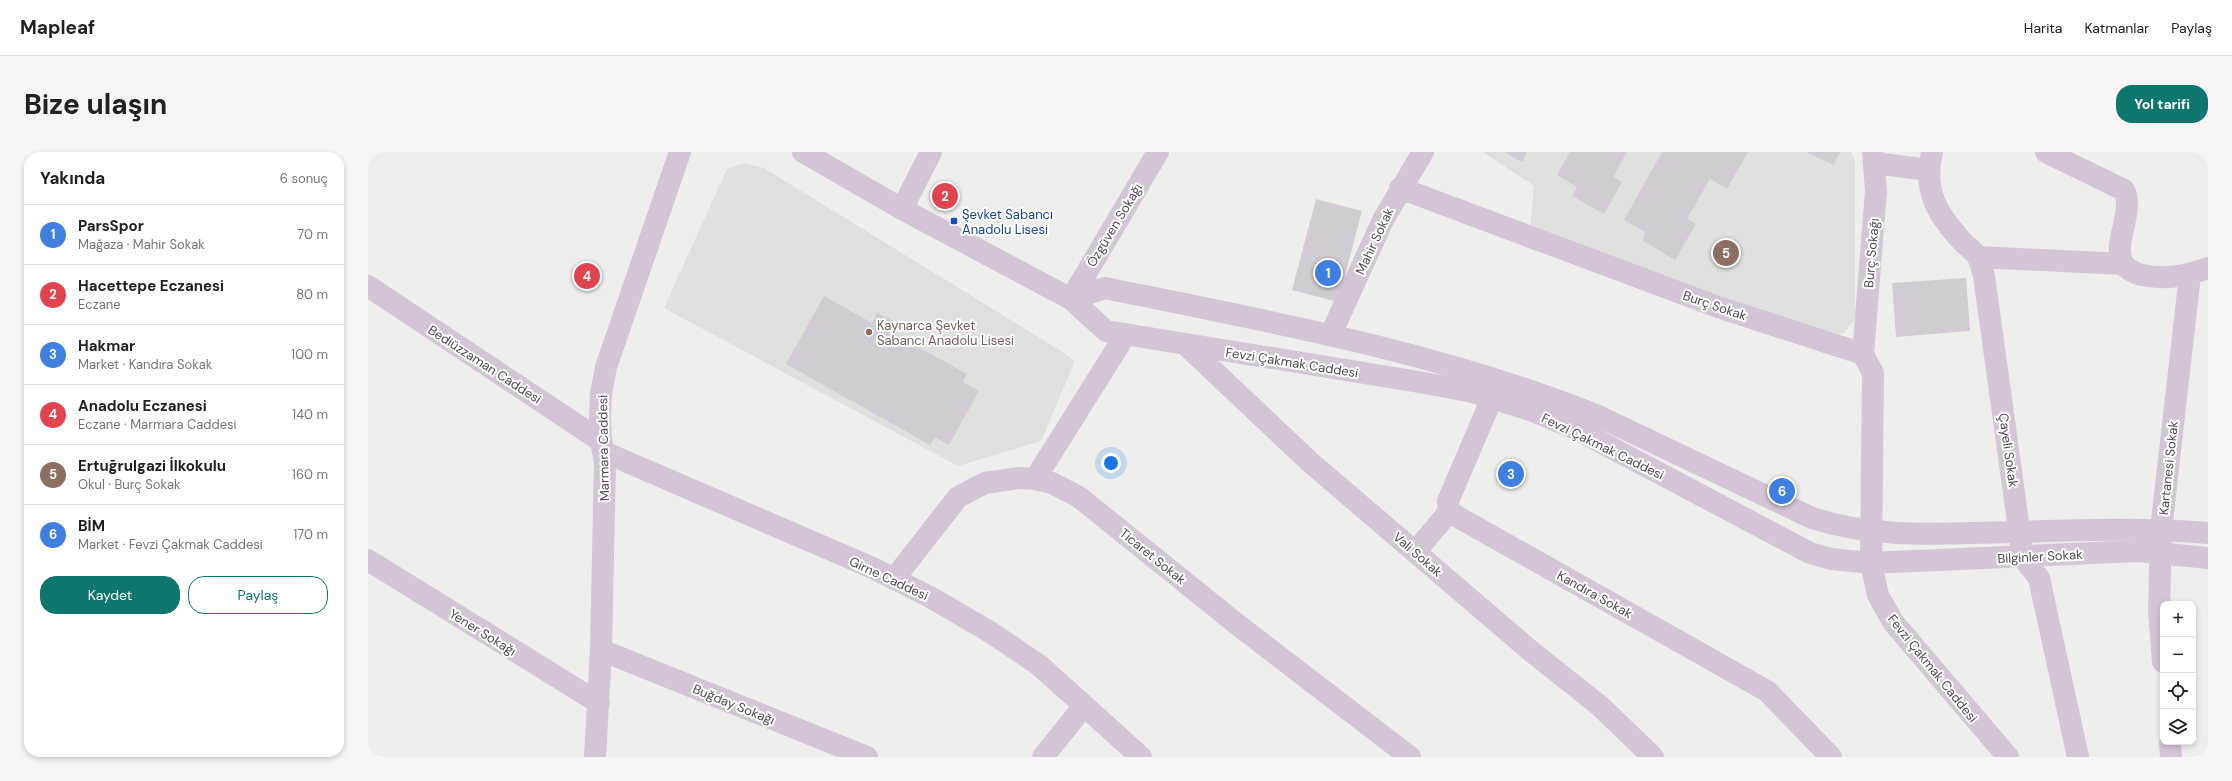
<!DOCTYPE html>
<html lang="tr">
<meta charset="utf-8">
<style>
:root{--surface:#fff;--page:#f6f6f6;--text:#202124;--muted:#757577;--line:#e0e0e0;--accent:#0f766e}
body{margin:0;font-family:"DM Sans",sans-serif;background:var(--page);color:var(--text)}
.controls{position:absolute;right:12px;bottom:12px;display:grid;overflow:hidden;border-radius:8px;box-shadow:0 2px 6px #0003}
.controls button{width:36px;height:36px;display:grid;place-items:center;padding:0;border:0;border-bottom:1px solid var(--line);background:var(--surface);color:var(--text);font:20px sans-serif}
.you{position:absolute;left:743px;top:311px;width:14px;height:14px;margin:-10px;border:3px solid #fff;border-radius:50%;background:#1a73e8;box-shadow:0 0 0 6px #1a73e833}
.badge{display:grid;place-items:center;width:26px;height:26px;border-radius:50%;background:var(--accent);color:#fff;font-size:13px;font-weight:700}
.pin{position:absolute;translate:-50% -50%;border:2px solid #fff;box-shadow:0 1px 4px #0006}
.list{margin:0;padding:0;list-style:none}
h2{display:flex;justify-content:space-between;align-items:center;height:52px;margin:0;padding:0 16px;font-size:17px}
h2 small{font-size:13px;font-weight:400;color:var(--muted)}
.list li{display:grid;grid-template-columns:26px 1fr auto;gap:12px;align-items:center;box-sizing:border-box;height:60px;padding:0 16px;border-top:1px solid var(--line)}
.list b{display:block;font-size:15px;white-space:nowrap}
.list p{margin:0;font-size:13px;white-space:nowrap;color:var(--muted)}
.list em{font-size:13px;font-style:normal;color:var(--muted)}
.actions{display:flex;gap:8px;padding:12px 16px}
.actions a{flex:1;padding:9px 0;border:1px solid var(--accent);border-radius:16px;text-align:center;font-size:14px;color:var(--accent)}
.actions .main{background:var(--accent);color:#fff}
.icon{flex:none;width:22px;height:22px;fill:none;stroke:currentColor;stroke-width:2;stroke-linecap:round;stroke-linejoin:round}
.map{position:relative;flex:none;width:1840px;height:605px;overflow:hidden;border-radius:16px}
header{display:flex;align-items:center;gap:24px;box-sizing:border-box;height:56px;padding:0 20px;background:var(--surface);border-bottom:1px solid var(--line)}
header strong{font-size:19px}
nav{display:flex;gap:22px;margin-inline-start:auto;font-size:14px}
.intro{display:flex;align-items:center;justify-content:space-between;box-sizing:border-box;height:96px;padding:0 24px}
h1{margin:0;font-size:28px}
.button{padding:10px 18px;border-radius:16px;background:var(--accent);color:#fff;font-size:14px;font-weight:700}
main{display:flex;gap:24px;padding:0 24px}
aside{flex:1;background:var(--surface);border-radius:16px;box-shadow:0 2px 6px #0003}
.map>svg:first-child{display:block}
</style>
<header>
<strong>Mapleaf</strong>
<nav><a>Harita</a><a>Katmanlar</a><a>Paylaş</a></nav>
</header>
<div class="intro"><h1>Bize ulaşın</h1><a class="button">Yol tarifi</a></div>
<main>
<aside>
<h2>Yakında<small>6 sonuç</small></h2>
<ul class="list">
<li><span class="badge" style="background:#3f7fe0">1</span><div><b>ParsSpor</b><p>Mağaza · Mahir Sokak</p></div><em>70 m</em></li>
<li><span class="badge" style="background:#e0444e">2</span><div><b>Hacettepe Eczanesi</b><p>Eczane</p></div><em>80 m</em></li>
<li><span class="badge" style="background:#3f7fe0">3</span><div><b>Hakmar</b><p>Market · Kandıra Sokak</p></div><em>100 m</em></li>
<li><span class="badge" style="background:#e0444e">4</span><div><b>Anadolu Eczanesi</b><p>Eczane · Marmara Caddesi</p></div><em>140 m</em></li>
<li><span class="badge" style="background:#8d6e63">5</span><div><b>Ertuğrulgazi İlkokulu</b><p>Okul · Burç Sokak</p></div><em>160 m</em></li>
<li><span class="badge" style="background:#3f7fe0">6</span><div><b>BİM</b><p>Market · Fevzi Çakmak Caddesi</p></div><em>170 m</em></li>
</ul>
<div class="actions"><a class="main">Kaydet</a><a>Paylaş</a></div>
</aside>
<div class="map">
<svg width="1840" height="605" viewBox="0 0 1840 605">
<rect width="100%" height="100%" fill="#eeefec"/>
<!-- education -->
<path fill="#dfe0de" d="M1115,0H1483L1487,9V167L1476,181L1466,184L1162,78L1166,34Z
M376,11L396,16L701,204L706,209L705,214L673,289L590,314L296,156L359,17Z"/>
<!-- building -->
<path fill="#d3cbd3" d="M1136,0H1159L1154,10Z
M1202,0H1259L1245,25L1254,30L1236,62L1204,44L1209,35L1189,23Z
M1294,0H1380L1359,37L1342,27L1319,67L1328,72L1307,108L1275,89L1277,80L1256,68Z
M1438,0H1472L1466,13Z
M948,47L994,59L970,150L924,138Z
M1598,126L1602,179L1528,185L1524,131Z
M456,144L504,171L509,160L532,173L527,182L599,222L595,230L611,239L581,293L567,285L562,293L418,212Z"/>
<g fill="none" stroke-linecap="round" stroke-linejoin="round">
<!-- minor -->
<path stroke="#d3c5d6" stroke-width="22" d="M1564,0C1555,38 1568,61 1594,89C1598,94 1605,98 1609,104C1613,109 1614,118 1616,124L1655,406L1671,426L1710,605
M1678,0L1756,38C1770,65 1728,112 1774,123C1797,128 1819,124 1840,116
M1507,11L1560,18
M1032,36L1350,155L1495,202L1505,221L1503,411L1510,443L1525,470L1640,605
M534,57L563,0
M1610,105L1755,112
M0,134L233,289
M703,147L790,0
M963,182L1015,68L1055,0
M819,194L942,310L1164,500L1232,554L1285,605
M1495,202L1508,39L1505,0
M1124,246L1080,349L1081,360L1399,539L1463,605
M236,300L507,417L564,446L622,480L671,513L773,605
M667,327L758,182
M1047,400L1081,360
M0,408L231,551
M526,427L590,345L617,331L651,326L667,327L684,331L711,345L870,473L1042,605
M233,498L499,605
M1795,510L1791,459L1793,378L1822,123
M1802,590L1803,605
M675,605L716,554"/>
<!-- tertiary -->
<path stroke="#d3c5d6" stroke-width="22" d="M435,0L534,57L703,147L738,179L1051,230L1100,239L1124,246L1162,258L1206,276L1442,401L1463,407L1503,411L1771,399L1840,406
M703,147L737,136C903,170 1072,200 1230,264L1444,366C1512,388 1582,381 1652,380C1715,378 1777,376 1840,381
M227,605L233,498L237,310L233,289L232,265L233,242L238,215L312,0"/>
</g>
<!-- markers -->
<rect fill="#1a4fb4" stroke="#fff" stroke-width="1.5" x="582" y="65" width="8" height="8" rx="2"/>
<circle fill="#8d6e63" stroke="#fff" stroke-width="1.5" cx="501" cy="180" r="4"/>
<g text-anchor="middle" stroke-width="4" stroke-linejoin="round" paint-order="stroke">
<!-- transit labels -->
<g font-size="13" fill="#164399" stroke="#fff" text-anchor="start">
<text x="594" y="67">Şevket Sabancı<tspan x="594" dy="15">Anadolu Lisesi</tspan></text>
</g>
<!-- street labels -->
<g font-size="13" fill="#554559" stroke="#fff">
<text transform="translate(746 73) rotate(-59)" y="5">Özgüven Sokağı</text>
<text transform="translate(1006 89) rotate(-65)" y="5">Mahir Sokak</text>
<text transform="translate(1503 101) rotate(-85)" y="5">Burç Sokağı</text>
<text transform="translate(1347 153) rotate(19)" y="5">Burç Sokak</text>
<text transform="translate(924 210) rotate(9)" y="5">Fevzi Çakmak Caddesi</text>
<text transform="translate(117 212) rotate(33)" y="5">Bediüzzaman Caddesi</text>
<text transform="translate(1235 294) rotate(26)" y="5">Fevzi Çakmak Caddesi</text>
<text transform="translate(235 296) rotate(-91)" y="5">Marmara Caddesi</text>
<text transform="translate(1641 298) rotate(82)" y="5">Çayeli Sokak</text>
<text transform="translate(1800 316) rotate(-84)" y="5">Kartanesi Sokak</text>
<text transform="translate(1050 402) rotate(41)" y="5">Vali Sokak</text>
<text transform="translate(785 404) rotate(39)" y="5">Ticaret Sokak</text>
<text transform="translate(1672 404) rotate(-3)" y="5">Bilginler Sokak</text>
<text transform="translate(521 426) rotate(25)" y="5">Girne Caddesi</text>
<text transform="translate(1227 442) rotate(29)" y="5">Kandıra Sokak</text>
<text transform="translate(115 480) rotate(32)" y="5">Yener Sokağı</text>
<text transform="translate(1565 516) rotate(51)" y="5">Fevzi Çakmak Caddesi</text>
<text transform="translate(366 552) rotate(22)" y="5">Buğday Sokağı</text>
</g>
<!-- education labels -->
<g font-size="13" fill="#785e54" stroke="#fff" text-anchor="start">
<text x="509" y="178">Kaynarca Şevket<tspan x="509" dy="15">Sabancı Anadolu Lisesi</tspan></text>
</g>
</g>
</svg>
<div class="controls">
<button>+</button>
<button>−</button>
<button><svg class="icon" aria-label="locate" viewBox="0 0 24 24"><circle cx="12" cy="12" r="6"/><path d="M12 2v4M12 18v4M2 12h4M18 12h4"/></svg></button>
<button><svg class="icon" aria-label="layers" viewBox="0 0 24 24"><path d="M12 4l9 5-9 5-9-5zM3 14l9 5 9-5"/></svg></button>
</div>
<div class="you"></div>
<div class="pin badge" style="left:960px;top:121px;background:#3f7fe0">1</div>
<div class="pin badge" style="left:577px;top:44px;background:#e0444e">2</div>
<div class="pin badge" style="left:1143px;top:322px;background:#3f7fe0">3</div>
<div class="pin badge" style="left:219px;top:124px;background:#e0444e">4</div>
<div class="pin badge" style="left:1358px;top:101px;background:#8d6e63">5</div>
<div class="pin badge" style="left:1414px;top:339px;background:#3f7fe0">6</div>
</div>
</main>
